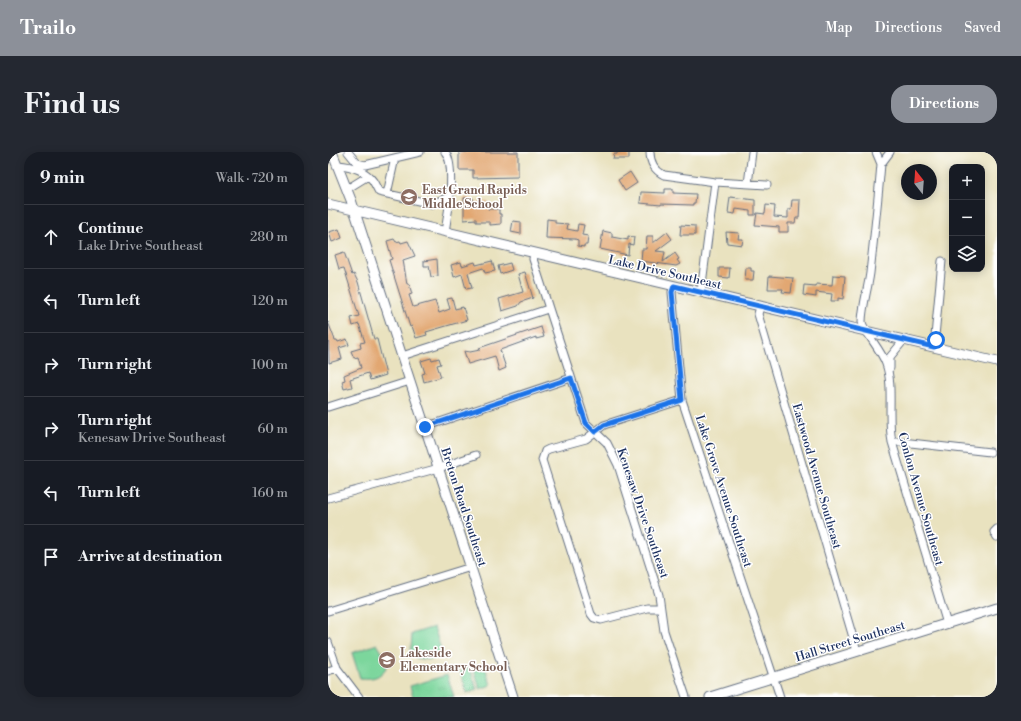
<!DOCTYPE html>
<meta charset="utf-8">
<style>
:root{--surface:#171b24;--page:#242831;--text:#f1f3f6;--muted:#9ea1a6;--line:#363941;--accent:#8c9099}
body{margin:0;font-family:"Libre Bodoni",serif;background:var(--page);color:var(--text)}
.controls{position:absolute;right:12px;top:12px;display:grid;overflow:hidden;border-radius:8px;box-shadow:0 2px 10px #0003}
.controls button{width:36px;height:36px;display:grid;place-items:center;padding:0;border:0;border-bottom:1px solid var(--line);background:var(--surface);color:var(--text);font:20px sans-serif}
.compass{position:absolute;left:573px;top:12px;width:36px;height:36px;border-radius:50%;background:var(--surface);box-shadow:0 2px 10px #0003;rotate:343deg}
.stop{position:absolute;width:12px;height:12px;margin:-9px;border:3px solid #1a73e8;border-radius:50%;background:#fff}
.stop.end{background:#1a73e8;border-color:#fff;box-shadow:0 1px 4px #0008}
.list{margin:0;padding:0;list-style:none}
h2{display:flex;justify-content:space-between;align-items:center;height:52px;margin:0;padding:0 16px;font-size:17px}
h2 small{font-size:13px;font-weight:400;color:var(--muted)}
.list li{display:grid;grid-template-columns:26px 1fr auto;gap:12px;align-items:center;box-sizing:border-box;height:64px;padding:0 16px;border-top:1px solid var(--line)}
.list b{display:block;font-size:15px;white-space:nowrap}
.list p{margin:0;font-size:13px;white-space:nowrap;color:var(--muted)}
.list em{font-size:13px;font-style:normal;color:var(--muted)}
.icon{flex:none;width:22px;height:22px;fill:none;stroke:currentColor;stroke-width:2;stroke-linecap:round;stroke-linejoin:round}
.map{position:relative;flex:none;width:669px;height:545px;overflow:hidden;border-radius:16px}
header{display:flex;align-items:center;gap:24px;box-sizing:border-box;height:56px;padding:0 20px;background:var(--accent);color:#fff}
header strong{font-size:19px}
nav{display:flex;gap:22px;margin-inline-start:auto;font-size:14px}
.intro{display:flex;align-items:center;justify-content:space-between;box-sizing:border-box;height:96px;padding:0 24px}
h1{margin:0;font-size:28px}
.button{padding:10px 18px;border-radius:16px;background:var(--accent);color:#fff;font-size:14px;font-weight:700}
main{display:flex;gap:24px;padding:0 24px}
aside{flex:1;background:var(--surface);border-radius:16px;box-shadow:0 2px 10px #0003}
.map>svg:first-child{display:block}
</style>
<header>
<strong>Trailo</strong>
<nav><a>Map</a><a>Directions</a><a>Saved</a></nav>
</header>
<div class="intro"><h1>Find us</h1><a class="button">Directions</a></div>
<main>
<aside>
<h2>9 min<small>Walk · 720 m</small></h2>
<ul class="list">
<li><svg class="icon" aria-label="ahead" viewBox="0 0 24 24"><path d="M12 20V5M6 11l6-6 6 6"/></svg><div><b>Continue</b><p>Lake Drive Southeast</p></div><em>280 m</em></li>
<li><svg class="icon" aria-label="left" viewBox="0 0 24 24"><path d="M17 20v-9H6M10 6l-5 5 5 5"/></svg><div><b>Turn left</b></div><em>120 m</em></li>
<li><svg class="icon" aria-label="right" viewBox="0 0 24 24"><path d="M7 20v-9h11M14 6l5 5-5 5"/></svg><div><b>Turn right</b></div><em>100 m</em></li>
<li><svg class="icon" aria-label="right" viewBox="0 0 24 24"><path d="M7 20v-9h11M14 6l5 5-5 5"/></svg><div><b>Turn right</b><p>Kenesaw Drive Southeast</p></div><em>60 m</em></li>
<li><svg class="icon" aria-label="left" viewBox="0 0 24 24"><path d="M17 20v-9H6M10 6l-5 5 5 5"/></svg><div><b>Turn left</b></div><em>160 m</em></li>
<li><svg class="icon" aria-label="arrive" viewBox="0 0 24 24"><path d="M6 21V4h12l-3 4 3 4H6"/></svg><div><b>Arrive at destination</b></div></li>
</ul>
</aside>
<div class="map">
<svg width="669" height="545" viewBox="0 0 669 545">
<defs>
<pattern id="grass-tufts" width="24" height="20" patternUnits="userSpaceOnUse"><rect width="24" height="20" fill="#7bd69c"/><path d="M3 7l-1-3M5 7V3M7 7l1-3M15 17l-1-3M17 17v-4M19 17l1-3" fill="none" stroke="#6ab889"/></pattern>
</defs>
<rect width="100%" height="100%" fill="#fff"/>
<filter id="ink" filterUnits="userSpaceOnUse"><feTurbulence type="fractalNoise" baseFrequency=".025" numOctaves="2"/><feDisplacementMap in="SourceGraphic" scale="8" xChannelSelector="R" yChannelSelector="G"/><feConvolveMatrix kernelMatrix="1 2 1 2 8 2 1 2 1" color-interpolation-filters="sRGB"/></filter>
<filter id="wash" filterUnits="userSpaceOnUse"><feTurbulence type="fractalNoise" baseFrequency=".012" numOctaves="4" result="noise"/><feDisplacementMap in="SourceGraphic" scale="16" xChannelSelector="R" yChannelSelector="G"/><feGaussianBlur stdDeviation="0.9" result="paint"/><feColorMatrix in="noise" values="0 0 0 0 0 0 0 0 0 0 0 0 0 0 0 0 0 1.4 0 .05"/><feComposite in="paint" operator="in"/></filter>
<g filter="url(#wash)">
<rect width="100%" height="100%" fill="#e9e2bf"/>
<!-- grass -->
<path fill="url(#grass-tufts)" stroke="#4b827d" d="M119,523L126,545H85L82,534Z"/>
<!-- garden -->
<path fill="#7bd69c" stroke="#4b827d" d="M106,475L114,501L103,508L88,506L83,498L84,482Z
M49,492L58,507V516C51,526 45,527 32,526L24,501Z
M156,512L163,533L152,537L145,515Z
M142,516L149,538L139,541L132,519Z"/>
<g id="blocks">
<!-- building -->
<path fill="#e2a772" d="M131,0H190V25L145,26V18H131Z
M289,0H301V7H285L286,2H289Z
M302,20L309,31L297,39L290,28Z
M337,37H345V41L368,42L367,51H365V53L333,52V53L312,51L313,40L337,41Z
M402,45L427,48V63H422V59L408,57L407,62L400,61Z
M136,46H145V51L160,50V57H171V62H173V72L162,73V70H148V67L136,68Z
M464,48H472L471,66H468L467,71H460V80H451V75L427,73L429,61L437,62L438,53L447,54L446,65L460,66V57H463Z
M219,67L227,68V71L240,72L239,77L249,79L250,72L256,73L254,83L260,84L259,93H256V95L250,94V88L247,87L218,86Z
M185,69L193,70V82L183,80Z
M353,73L367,74V83H352Z
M11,77L14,86L4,90L1,80Z
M275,79L284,81V85L300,88V84L306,85L305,93L301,92L300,103L272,97Z
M339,80L344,87L328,99L337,100L335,110L347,101L351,107L349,108L352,112L348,114L313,109L314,97H318L319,84H325V91Z
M398,80L411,81L410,87H415L414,93L399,91Z
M66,87L68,90L72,89L73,91L80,89L87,104L75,108L79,132H81L84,142L81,143L85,155L107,149L111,161L122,157L119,147L124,146L127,157L135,155L139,168L98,180L99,183L88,186L84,174L82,175L61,108L64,107L59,89Z
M16,100L24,123L26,122L30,130L46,187H49L58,223L42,228L40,221L22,227L24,235L16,237L14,229L17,228L16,223L33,216L30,205L26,206L23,199L33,196L32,191L37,190L31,172L25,174L23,166L31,164L16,116L11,117L7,103Z
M109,107L110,124L103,125L101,114H96V109Z
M164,109L167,119L157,121L155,116L140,121L144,136L138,137L134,122L126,125L123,113L133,110L134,114L147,110L148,113Z
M182,111L184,118L172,122L170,114Z
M391,116H402L401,126L391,125Z
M418,116H423V119H426L425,128H417Z
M197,120L205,146L193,150L190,154L174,159L171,147L195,140L190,122Z
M505,123L517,124L515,147L510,146V149H503L504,142L488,140V145L475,143L476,133L488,134V132L504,133Z
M441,124L465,126L463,141L454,140L455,137H440Z
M0,170L7,188H9L10,190L19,187L21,193L11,196L14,207L1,211Z
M213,175L216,185L208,187V185L172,198L178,216L171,219L167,204L140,212L136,199L142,200L152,198L151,196Z
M103,206L104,208L111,206L113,212L109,213L113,225L96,230L94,222L97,221L93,209Z"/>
</g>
</g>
<g filter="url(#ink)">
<use href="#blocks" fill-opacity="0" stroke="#636e80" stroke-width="1"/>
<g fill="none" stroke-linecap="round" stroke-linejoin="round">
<!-- minor casing -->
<g stroke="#636e80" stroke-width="9">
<path id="minor" d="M20,0L29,11L37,13L92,0
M117,0C128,12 120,64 117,80
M322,0C322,10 326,18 336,23L387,30L439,33
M548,0L553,12C550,48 546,85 542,121C540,136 534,156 534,170C535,178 554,199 558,212C566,234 559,265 564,290L619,472
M553,12L562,0
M10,13C23,14 37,18 45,29C47,32 49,37 51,40L104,52L121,45
M420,32L424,0
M19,37L40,24
M59,42L67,6
M206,102L205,107L258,271L279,291L290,313L331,443L336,479L358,545
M346,134L344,140L354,248L452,545
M373,140L387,30
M432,155L430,162L529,499
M606,195L614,109
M74,204L220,157
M562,216V205L576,188
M0,255L82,229
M97,275L243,226
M564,290H574L662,300
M0,346L111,316L148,303
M669,377L666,380L669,385
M332,456H319L273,468L266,466L263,462L214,308L217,299L221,297L258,287L276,273L354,248
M0,459L143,415
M0,490L9,516L31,545
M0,519L9,516"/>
</g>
<!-- major casing -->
<g stroke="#636e80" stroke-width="11">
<path id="major" d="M4,0L23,48L185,545
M0,52L669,210
M382,545L669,456"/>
</g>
<!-- minor -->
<use href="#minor" stroke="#fff" stroke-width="7"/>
<!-- major -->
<use href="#major" stroke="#fff" stroke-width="9"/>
</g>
</g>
<g fill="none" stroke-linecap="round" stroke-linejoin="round" filter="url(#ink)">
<!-- route -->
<path stroke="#1a73e8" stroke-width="5" d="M97,275L243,226L258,271L267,280L276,273L354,248L344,140L346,134L606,195L608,188"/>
</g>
<!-- icons -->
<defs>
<g id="school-disc" transform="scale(0.9)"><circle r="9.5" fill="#8d6e63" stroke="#fff"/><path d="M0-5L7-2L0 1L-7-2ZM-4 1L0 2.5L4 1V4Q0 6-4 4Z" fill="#fff"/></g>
</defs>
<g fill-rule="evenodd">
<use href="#school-disc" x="81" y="45"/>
<use href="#school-disc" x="59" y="508"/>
</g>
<g text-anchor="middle" stroke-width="3" stroke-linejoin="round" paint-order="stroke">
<!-- education labels -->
<g font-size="12" font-weight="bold" fill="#785e54" stroke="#fff" text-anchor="start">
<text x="94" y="42">East Grand Rapids<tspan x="94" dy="14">Middle School</tspan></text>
<text x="72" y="505">Lakeside<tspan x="72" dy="14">Elementary School</tspan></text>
</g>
<!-- street labels -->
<g font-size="12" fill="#1b2f5e" stroke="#fff">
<text transform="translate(337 120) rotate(13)" y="4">Lake Drive Southeast</text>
<text transform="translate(489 324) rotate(74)" y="4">Eastwood Avenue Southeast</text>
<text transform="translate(396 339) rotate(72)" y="4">Lake Grove Avenue Southeast</text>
<text transform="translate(593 347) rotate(74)" y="4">Conlon Avenue Southeast</text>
<text transform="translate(136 355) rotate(72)" y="4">Breton Road Southeast</text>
<text transform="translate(315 361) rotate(71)" y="4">Kenesaw Drive Southeast</text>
<text transform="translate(522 489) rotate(-17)" y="4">Hall Street Southeast</text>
</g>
</g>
</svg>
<div class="controls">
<button>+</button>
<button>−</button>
<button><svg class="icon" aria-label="layers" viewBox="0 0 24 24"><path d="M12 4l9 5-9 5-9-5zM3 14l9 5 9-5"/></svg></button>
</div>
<svg class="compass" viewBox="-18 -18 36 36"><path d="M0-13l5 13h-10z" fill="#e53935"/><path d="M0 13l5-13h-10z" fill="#9ea1a6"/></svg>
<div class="stop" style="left:608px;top:188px"></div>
<div class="stop end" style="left:97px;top:275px"></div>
</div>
</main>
